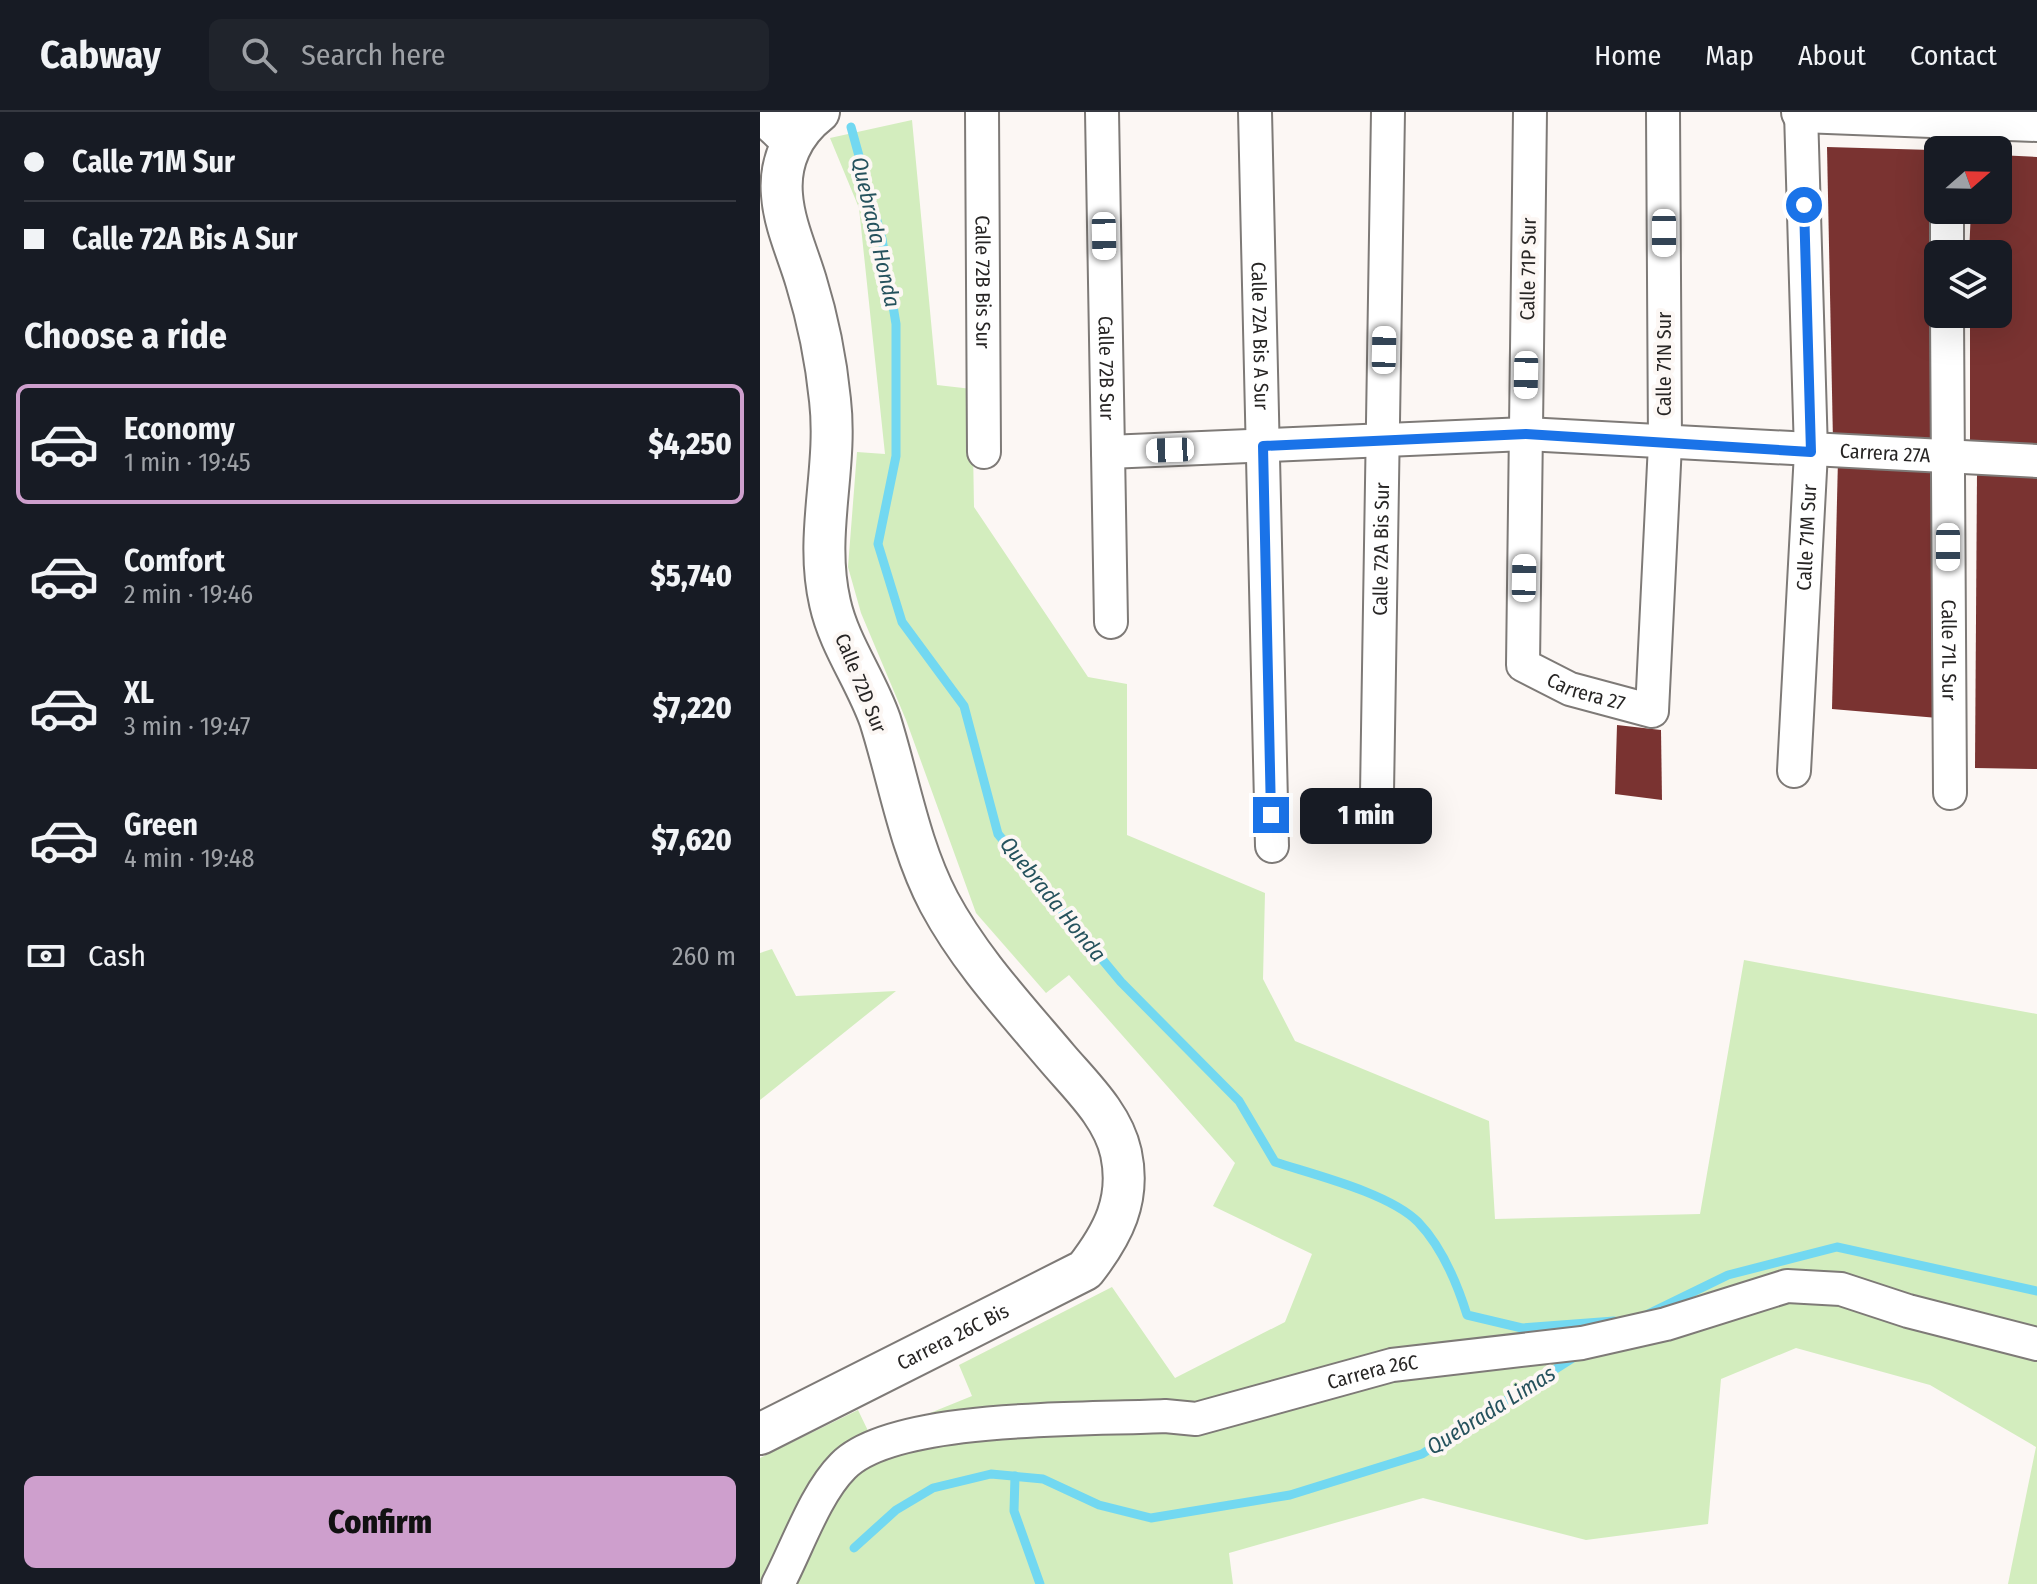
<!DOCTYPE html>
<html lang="en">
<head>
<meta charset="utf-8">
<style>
	:root { --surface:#171b24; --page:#20242c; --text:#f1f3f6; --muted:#9ea1a6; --line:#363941; --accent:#ce9fcd }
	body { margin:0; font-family:"Fira Sans Condensed",sans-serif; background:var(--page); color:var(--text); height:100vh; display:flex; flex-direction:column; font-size:30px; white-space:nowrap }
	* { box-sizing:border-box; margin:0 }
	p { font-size:26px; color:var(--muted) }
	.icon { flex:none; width:44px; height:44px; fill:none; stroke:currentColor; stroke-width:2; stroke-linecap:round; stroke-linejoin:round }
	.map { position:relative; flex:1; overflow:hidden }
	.details { display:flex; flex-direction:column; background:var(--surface); width:760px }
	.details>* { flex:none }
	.banner { display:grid; align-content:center; height:176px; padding:0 24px; background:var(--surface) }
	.needle { width:52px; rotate:70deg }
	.tools { position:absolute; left:1164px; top:24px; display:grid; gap:16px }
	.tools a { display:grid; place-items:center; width:88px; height:88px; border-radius:12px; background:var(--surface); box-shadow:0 8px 32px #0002; font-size:40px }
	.end { position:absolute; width:36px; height:36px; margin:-18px; border:10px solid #1a73e8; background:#fff; box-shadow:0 0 0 4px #fff }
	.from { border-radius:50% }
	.bubble { position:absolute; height:56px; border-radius:12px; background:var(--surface); box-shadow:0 8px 32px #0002; font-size:26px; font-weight:800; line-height:56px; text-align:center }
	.car { position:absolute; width:24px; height:48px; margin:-24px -12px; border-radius:10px; box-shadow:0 0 6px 2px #0007; background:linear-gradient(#fff 24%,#345 0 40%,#fff 0 76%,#345 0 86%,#fff 0) }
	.banner b { display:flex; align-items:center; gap:28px; height:76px; font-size:30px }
	.banner b+b { border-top:2px solid var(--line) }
	.banner i { width:20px; height:20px; background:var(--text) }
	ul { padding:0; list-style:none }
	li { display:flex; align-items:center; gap:24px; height:120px; margin:0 16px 12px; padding:0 8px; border:4px solid transparent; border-radius:12px }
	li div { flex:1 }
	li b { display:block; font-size:30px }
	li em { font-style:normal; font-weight:800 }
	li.selected { border-color:var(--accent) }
	li>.icon { width:72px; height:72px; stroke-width:1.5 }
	h2 { padding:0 24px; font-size:36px; line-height:96px }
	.pay { display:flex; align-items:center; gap:20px; height:88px; padding:0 24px; font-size:30px }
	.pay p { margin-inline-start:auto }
	.button { display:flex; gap:16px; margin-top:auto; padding:16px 24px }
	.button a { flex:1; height:92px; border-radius:12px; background:var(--accent); color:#111; font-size:32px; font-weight:800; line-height:92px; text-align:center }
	header { display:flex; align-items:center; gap:48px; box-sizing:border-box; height:112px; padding:0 40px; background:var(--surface); border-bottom:2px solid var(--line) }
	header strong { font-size:38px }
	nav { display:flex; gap:44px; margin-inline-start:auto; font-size:28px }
	.search { width:560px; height:72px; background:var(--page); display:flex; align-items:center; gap:20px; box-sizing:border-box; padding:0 28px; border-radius:12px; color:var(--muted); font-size:30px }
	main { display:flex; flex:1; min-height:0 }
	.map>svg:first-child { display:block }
	.green { fill:#d3edbe }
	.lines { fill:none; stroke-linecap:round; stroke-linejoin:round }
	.stream { stroke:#72d8f1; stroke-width:9 }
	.building { fill:#7a3331 }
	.minor-casing { stroke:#7e7a77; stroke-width:36 }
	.tertiary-casing { stroke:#7e7a77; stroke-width:44 }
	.minor { stroke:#fff; stroke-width:32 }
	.tertiary { stroke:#fff; stroke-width:40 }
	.route { stroke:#1a73e8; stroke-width:10 }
	.labels { text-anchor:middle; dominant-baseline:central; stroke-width:8; stroke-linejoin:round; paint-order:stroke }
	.street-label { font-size:20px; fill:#272524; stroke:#fcf7f4 }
	.water-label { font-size:22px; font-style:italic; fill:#25525d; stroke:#fcf7f4 }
</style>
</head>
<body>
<header>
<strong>Cabway</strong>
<div class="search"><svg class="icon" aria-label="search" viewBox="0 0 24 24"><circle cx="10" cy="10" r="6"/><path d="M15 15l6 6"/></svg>Search here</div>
<nav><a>Home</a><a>Map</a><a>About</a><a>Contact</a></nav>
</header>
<main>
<section class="details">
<div class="banner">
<b><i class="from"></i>Calle 71M Sur</b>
<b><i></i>Calle 72A Bis A Sur</b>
</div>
<h2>Choose a ride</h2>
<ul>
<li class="selected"><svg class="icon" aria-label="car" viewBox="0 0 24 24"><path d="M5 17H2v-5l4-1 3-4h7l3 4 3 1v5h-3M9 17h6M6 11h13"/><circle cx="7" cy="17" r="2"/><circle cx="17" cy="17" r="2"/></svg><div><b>Economy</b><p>1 min · 19:45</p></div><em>$4,250</em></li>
<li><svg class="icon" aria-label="car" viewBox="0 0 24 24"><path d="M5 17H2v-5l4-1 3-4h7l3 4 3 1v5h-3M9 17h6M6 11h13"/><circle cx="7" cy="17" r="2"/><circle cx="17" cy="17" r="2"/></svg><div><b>Comfort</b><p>2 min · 19:46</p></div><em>$5,740</em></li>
<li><svg class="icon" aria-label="car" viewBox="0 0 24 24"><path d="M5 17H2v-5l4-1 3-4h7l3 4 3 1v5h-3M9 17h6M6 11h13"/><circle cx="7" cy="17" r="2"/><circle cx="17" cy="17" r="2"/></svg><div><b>XL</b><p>3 min · 19:47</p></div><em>$7,220</em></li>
<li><svg class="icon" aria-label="car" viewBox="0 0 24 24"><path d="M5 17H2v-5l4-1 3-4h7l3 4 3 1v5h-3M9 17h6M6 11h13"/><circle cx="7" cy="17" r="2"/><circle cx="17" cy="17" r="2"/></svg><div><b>Green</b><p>4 min · 19:48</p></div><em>$7,620</em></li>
</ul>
<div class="pay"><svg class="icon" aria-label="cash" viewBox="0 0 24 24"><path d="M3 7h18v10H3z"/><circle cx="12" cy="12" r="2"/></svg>Cash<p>260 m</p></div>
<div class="button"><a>Confirm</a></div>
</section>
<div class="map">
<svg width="1277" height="1472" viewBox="0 0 1277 1472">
	<rect width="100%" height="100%" fill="#fcf7f4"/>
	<!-- green -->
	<g class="green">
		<polygon points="152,8 177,273 212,277 214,395 328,565 367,572 367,723 505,781 503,867 535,929 729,1009 735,1107 940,1102 984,848 1277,902 1277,1472 1248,1472 1276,1335 1170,1273 1036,1236 961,1267 948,1412 826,1428 663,1386 469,1441 473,1472 0,1472 0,1346 98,1298 111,1325 212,1284 199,1253 352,1175 415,1266 525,1210 552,1142 453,1094 475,1051 309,863 286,881 216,801 146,608 101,501 88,455 97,340 125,342 99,96 70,26"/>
		<polygon points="12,837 36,884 136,879 0,988 0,841"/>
	</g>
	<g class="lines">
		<!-- stream -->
		<g class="stream">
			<path d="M91,15L122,127L136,212V344L118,432L142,510L204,594L238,722L361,870L479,989L515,1050C555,1063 629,1081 658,1110C682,1135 697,1171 707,1203L762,1216L854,1209"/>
			<polyline points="888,1202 968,1163 1077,1135 1277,1179"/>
			<polyline points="255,1364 254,1399 280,1472"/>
			<polyline points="94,1436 136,1398 173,1376 231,1362 283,1367 339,1393 391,1406 530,1383 662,1342 816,1244"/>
		</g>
	</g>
	<!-- building -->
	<g class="building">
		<polygon points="1067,35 1172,38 1179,332 1073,329"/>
		<polygon points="1238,43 1277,45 1277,337 1210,334 1210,202 1238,202 1238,142 1209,142 1211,98 1238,98"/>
		<polygon points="1078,347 1183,353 1178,606 1072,597"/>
		<polygon points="1217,361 1277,363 1277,657 1215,656"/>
		<polygon points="857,613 901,618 902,688 855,682"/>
	</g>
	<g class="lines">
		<defs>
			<g id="minor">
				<path id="s1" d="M222,0L224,340"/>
				<path id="s2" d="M342,0L351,510"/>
				<path id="s3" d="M495,0L512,734"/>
				<path id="s4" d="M770,0L763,553L810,577L892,599L905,332L903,0"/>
				<polyline points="1186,0 1186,38"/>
				<polyline points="1187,98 1187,142"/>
				<path id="s5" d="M1187,202L1190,681"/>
				<path id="s6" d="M348,340L766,322L1277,349"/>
				<path id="s7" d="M1034,659L1051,340L1041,0"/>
				<path id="s8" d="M617,681L628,0"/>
				<path id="s9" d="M18,1472C37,1436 55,1382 83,1354C134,1302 329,1308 405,1304L436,1307L632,1253L822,1231L906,1212L1027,1174L1081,1177L1148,1199L1277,1232"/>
			</g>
			<g id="tertiary">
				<polyline points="2,0 32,29"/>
				<polyline points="1042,0 1277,9"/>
				<path id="s10" d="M0,1322L325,1158C353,1122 371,1088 361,1041C353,1004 322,975 298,947C255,896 210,848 179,790C149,733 139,668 120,608C106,568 79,532 70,491C54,422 78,357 70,288C66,248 58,208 46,169C38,142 24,112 22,83C19,50 33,20 59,0"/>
			</g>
		</defs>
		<!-- minor casing -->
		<use href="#minor" class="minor-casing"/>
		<!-- tertiary casing -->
		<use href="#tertiary" class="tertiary-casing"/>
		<!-- minor -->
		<use href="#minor" class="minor"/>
		<!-- tertiary -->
		<use href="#tertiary" class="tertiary"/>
	</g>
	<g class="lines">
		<!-- route -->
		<polyline class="route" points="511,703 503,334 766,322 1051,340 1044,93"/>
	</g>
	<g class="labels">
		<!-- street labels -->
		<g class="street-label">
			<text transform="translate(768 157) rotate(-89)">Calle 71P Sur</text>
			<text stroke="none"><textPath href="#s1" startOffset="170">Calle 72B Bis Sur</textPath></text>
			<text stroke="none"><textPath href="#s3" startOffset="224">Calle 72A Bis A Sur</textPath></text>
			<text transform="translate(904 252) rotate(-90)">Calle 71N Sur</text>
			<text stroke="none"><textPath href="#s2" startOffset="256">Calle 72B Sur</textPath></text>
			<text stroke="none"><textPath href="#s6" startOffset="778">Carrera 27A</textPath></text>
			<text stroke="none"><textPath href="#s7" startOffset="234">Calle 71M Sur</textPath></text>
			<text stroke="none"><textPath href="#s8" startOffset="244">Calle 72A Bis Sur</textPath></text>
			<text stroke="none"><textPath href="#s5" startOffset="336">Calle 71L Sur</textPath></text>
			<text transform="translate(101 571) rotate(68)">Calle 72D Sur</text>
			<text stroke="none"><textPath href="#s4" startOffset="622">Carrera 27</textPath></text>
			<text stroke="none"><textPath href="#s10" startOffset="216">Carrera 26C Bis</textPath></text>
			<text stroke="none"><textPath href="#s9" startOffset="680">Carrera 26C</textPath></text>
		</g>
		<!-- water labels -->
		<g class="water-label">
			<text transform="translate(116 120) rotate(77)">Quebrada Honda</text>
			<text transform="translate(293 787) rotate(51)">Quebrada Honda</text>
			<text transform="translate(731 1298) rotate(-32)">Quebrada Limas</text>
		</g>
	</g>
</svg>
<div class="tools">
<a><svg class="needle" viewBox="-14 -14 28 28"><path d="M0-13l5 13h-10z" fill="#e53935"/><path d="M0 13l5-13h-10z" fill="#9ea1a6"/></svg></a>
<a><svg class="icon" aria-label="layers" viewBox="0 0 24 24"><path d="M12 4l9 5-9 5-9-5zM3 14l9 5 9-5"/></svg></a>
</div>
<i class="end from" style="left:1044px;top:93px"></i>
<i class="end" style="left:511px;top:703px"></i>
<div class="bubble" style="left:540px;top:676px;width:132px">1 min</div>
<i class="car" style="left:904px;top:121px;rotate:180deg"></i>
<i class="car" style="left:344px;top:124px;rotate:179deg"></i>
<i class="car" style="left:624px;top:238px;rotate:1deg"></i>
<i class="car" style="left:766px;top:263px;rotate:181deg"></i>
<i class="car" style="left:410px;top:338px;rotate:268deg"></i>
<i class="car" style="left:1188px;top:435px;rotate:180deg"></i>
<i class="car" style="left:764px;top:466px;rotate:1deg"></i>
</div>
</main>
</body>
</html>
